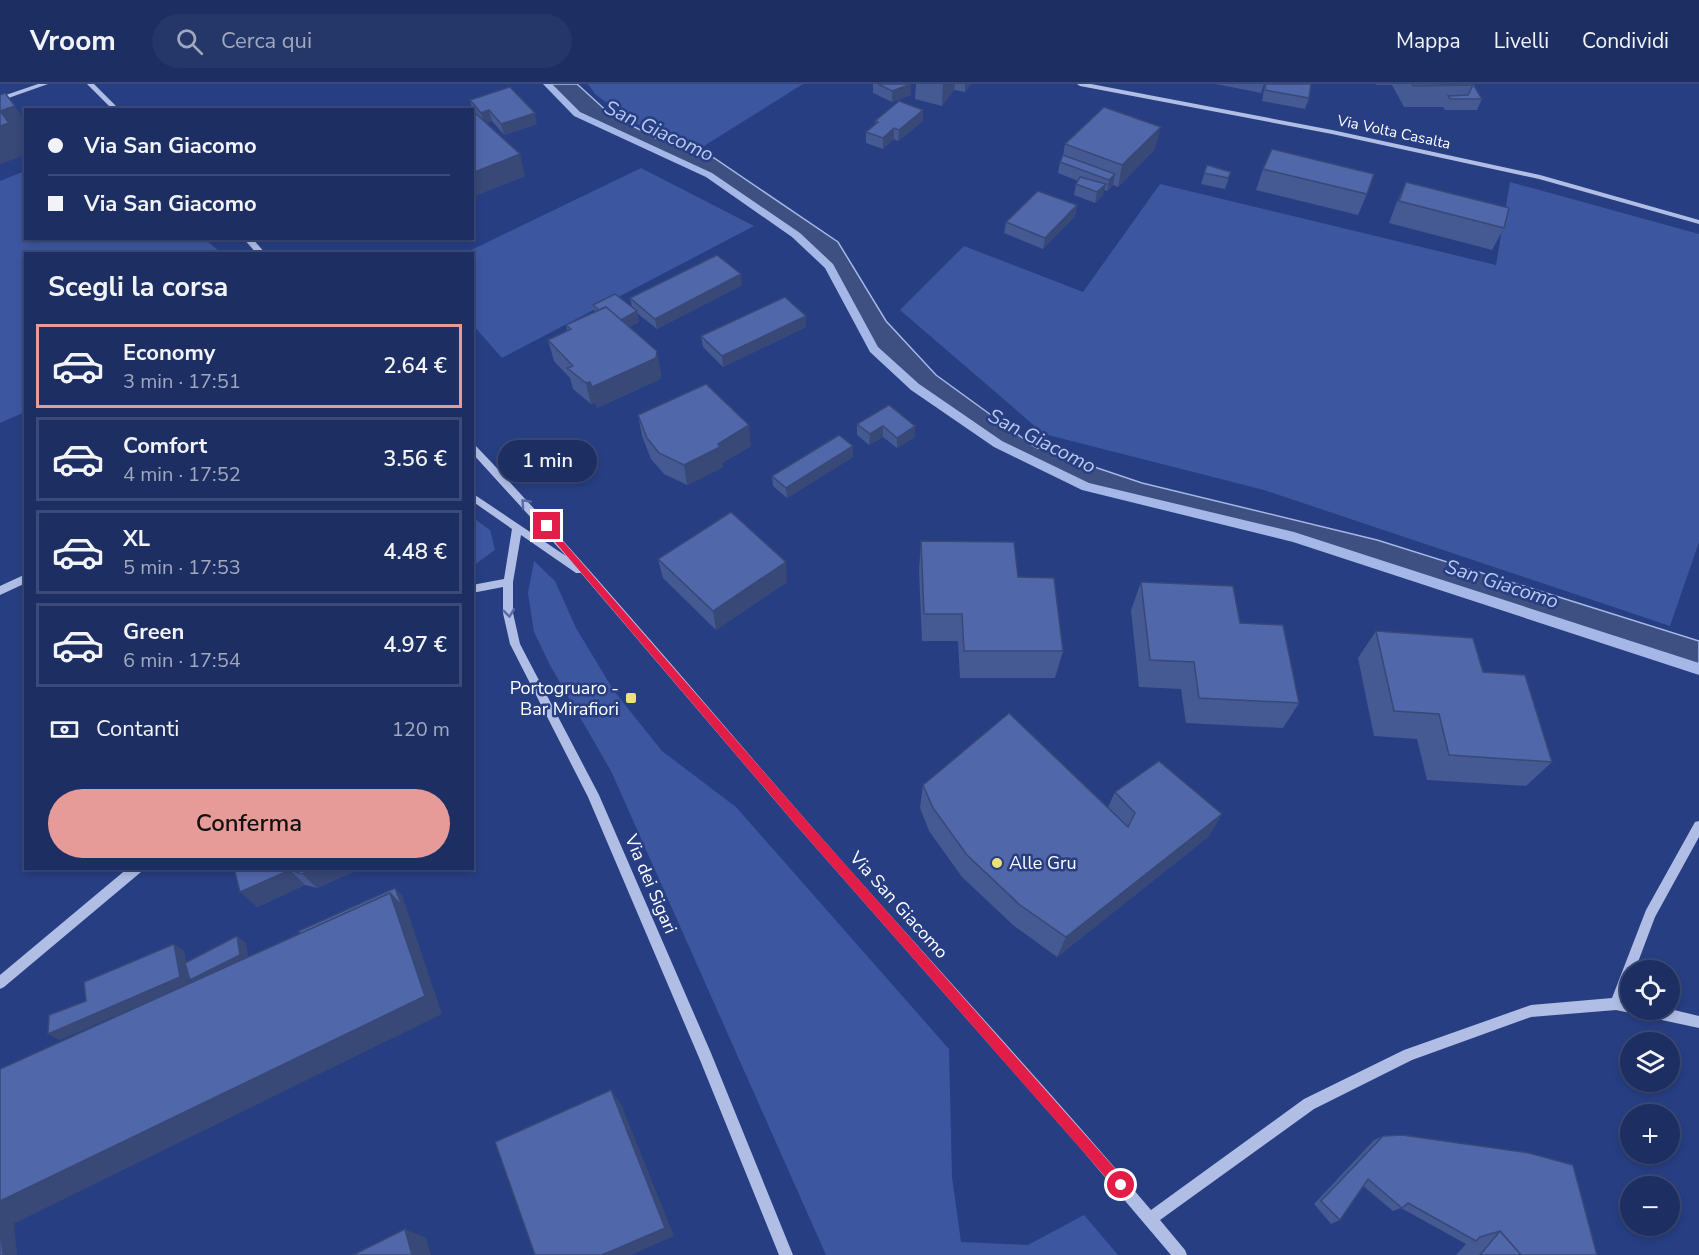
<!DOCTYPE html>
<html lang="it">
<head>
<meta charset="utf-8">
<style>
	:root { --surface:#1d2e62; --page:#253668; --text:#f1f3f6; --muted:#a0a8be; --line:#3b4a77; --accent:#e69b98 }
	body { margin:0; font-family:"Nunito Sans",sans-serif; background:var(--page); color:var(--text); height:100vh; display:flex; flex-direction:column; font-size:22px; white-space:nowrap }
	* { box-sizing:border-box; margin:0 }
	p { font-size:20px; color:var(--muted) }
	.icon { flex:none; width:33px; height:33px; fill:none; stroke:currentColor; stroke-width:2; stroke-linecap:round; stroke-linejoin:round }
	.map { position:relative; flex:1; overflow:hidden }
	.panel { position:absolute; left:24px; top:168px; width:450px; height:618px; display:flex; flex-direction:column; background:var(--surface); border-radius:0px; box-shadow:0 3px 9px #0003,0 0 0 2px var(--line) }
	.panel>* { flex:none }
	.guide { position:absolute; left:24px; top:24px; width:450px; height:132px; border-radius:0px; box-shadow:0 3px 9px #0003,0 0 0 2px var(--line); display:grid; align-content:center; height:132px; padding:0 24px; background:var(--surface) }
	.controls { position:absolute; left:1620px; top:876px; display:grid; gap:12px }
	.controls a { display:grid; place-items:center; width:60px; height:60px; border-radius:50%; background:var(--surface); box-shadow:0 3px 9px #0003,0 0 0 2px var(--line); font-size:30px }
	.end { position:absolute; width:27px; height:27px; margin:-14px; border:8px solid #e11d48; background:#fff; box-shadow:0 0 0 3px #fff }
	.from { border-radius:50% }
	.bubble { position:absolute; height:42px; border-radius:21px; background:var(--surface); box-shadow:0 3px 9px #0003,0 0 0 2px var(--line); font-size:20px; font-weight:600; line-height:42px; text-align:center }
	.guide b { display:flex; align-items:center; gap:21px; height:57px; font-size:22px }
	.guide b+b { border-top:2px solid var(--line) }
	.guide i { width:15px; height:15px; background:var(--text) }
	ul { padding:0; list-style:none }
	li { display:flex; align-items:center; gap:18px; height:84px; margin:0 12px 9px; padding:0 12px; border:3px solid var(--line); border-radius:0px }
	li div { flex:1 }
	li b { display:block; font-size:22px }
	li em { font-style:normal; font-weight:600 }
	li.current { border-color:var(--accent) }
	li>.icon { width:54px; height:54px; stroke-width:1.5 }
	h2 { padding:0 24px; font-size:27px; line-height:72px }
	.pay { display:flex; align-items:center; gap:15px; height:66px; padding:0 24px; font-size:22px }
	.pay p { margin-inline-start:auto }
	.action { display:flex; gap:12px; margin-top:auto; padding:12px 24px }
	.action a { flex:1; height:69px; border-radius:36px; background:var(--accent); color:#111; font-size:24px; font-weight:600; line-height:69px; text-align:center }
	header { display:flex; align-items:center; gap:36px; box-sizing:border-box; height:84px; padding:0 30px; background:var(--surface); border-bottom:2px solid var(--line) }
	header strong { font-size:28px }
	nav { display:flex; gap:33px; margin-inline-start:auto; font-size:21px }
	.search { width:420px; height:54px; background:var(--page); display:flex; align-items:center; gap:15px; box-sizing:border-box; padding:0 21px; border-radius:33px; color:var(--muted); font-size:22px }
	.map>svg:first-child { display:block }
	.green { fill:#3c569f }
	.water { fill:#3e4f81; stroke:#a4b7e7; stroke-width:1.5 }
	.lines { fill:none; stroke-linecap:round; stroke-linejoin:round }
	.stream { fill:#a4b7e7; fill-rule:evenodd }
	.minor { fill:#b0bee6; fill-rule:evenodd }
	.wall { fill:#455992 }
	.shaded-wall { fill:#384877 }
	.building { fill:#5067aa; stroke:#384877; stroke-width:1.5 }
	.oneway { stroke:#576ba5 }
	.route { fill:#e11d48 }
	.poi-dot { fill:#efe275; stroke:#273e82; stroke-width:2 }
	.labels { text-anchor:middle; dominant-baseline:central; stroke-width:5; stroke-linejoin:round; paint-order:stroke }
	.far-street-label { font-size:15px; fill:#fff; stroke:#273e82 }
	.poi-label { font-size:18px; fill:#fff; stroke:#273e82; text-anchor:end }
	.street-label { font-size:18px; fill:#fff; stroke:#273e82 }
	.water-label { font-size:20px; font-style:italic; fill:#bbc9ee; stroke:#273e82 }
</style>
</head>
<body>
<header>
<strong>Vroom</strong>
<div class="search"><svg class="icon" aria-label="search" viewBox="0 0 24 24"><circle cx="10" cy="10" r="6"/><path d="M15 15l6 6"/></svg>Cerca qui</div>
<nav><a>Mappa</a><a>Livelli</a><a>Condividi</a></nav>
</header>
<div class="map">
<svg width="1699" height="1171" viewBox="0 0 1699 1171">
	<rect width="100%" height="100%" fill="#273e82"/>
	<!-- green -->
	<g class="green">
		<polygon points="588,0 803,0 704,62 667,58 626,33 595,10"/>
		<polygon points="641,84 754,142 502,274 473,241 472,170 463,170"/>
		<polygon points="25,87 26,154 205,155 221,169 26,170 25,328 0,339 0,97"/>
		<polygon points="1510,98 1699,150 1699,458 1670,542 1264,406 1044,350 900,226 964,162 1083,208 1160,100 1496,181"/>
		<polygon points="472,433 490,446 495,466 473,482"/>
		<polygon points="534,477 555,497 576,544 614,607 662,667 736,723 949,965 952,1093 961,1158 1028,1161 1084,1131 1118,1171 826,1171 611,687 551,583 534,548 528,509"/>
	</g>
	<!-- water -->
	<polygon class="water" points="547,0 577,0 611,31 656,54 714,74 838,158 886,237 936,291 1035,363 1142,399 1377,456 1699,557 1699,585 1294,453 1086,403 998,360 915,303 874,265 829,182 796,151 709,91 577,30"/>
	<g class="lines">
		<!-- stream -->
		<polygon class="stream" points="543,0 552,0 580,28 712,89 800,149 833,180 878,263 919,300 1002,357 1089,399 1294,448 1699,579 1699,591 1293,458 1082,406 994,363 911,306 870,268 825,184 792,153 706,93 574,32"/>
		<!-- minor -->
		<g class="minor">
			<polygon points="38,0 48,0 0,17 0,13"/>
			<polygon points="87,0 94,0 120,26 113,26"/>
			<polygon points="1077,0 1091,0 1332,46 1540,91 1699,136 1699,140 1539,95 1332,50 1080,2"/>
			<polygon points="243,154 252,154 266,170 257,170"/>
			<path d="M472,360L475,361C589,481 695,609 804,734C919,865 1038,993 1151,1126L1304,1015L1404,966L1531,921L1612,914L1646,826L1695,738L1699,737V753L1655,833L1635,886H1630V898L1624,915L1630,917V926H1635L1634,927L1630,929L1616,926L1531,933L1412,976L1314,1025L1160,1136L1185,1166L1187,1171H1171L1082,1066L796,741L581,489H576L521,451L513,498V529L520,560L599,711L711,969L793,1171H779L700,976L588,713L510,560L503,529V503L472,509V501L504,495L512,445L472,417V409L566,472L472,369Z"/>
			<polygon points="26,490 26,499 0,511 0,502"/>
			<polygon points="128,784 143,784 141,788 4,903 0,905 0,891"/>
			<polygon points="1670,925 1699,932 1699,944 1643,932 1639,930 1637,926"/>
		</g>
	</g>
	<!-- wall -->
	<g class="wall">
		<polygon points="873,0 911,0 911,11 892,18 873,9"/>
		<polygon points="916,0 971,0 965,8 954,6 942,22 915,15"/>
		<polygon points="1216,0 1264,0 1261,9"/>
		<polygon points="1265,0 1311,0 1309,14 1305,25 1262,17"/>
		<polygon points="1376,0 1473,0 1482,15 1477,26 1445,26 1443,23 1404,23 1392,1 1376,1"/>
		<polygon points="470,16 537,40 504,51 492,37 486,39 525,92 472,113 472,28 473,28"/>
		<polygon points="875,37 923,37 898,57 894,55 883,65 866,59 866,48 875,41"/>
		<polygon points="1065,60 1155,65 1118,103 1113,101 1107,107 1104,106 1103,111 1095,119 1074,111 1076,100 1078,97 1058,89 1060,78 1063,71"/>
		<polygon points="1207,81 1231,88 1225,105 1201,100"/>
		<polygon points="1263,85 1367,110 1358,131 1256,106"/>
		<polygon points="1406,98 1504,144 1492,166 1389,139 1396,120"/>
		<polygon points="1077,121 1075,132 1043,165 1004,149 1006,138"/>
		<polygon points="742,201 657,245 637,229 639,238 629,243 661,289 660,295 597,324 596,319 591,320 573,305 570,294 554,277 548,256 567,246 566,241 595,228 593,221 632,223 630,214"/>
		<polygon points="806,243 723,283 703,263 701,252"/>
		<polygon points="889,321 915,353 897,364 883,353 869,361 857,351 857,340"/>
		<polygon points="638,331 751,362 722,379 723,383 687,401 664,390 651,375 642,352"/>
		<polygon points="853,373 787,414 773,402 772,392"/>
		<polygon points="921,457 1018,493 1063,567 1055,594 960,594 958,557 922,557 919,486"/>
		<polygon points="658,475 787,498 716,546 663,494"/>
		<polygon points="1141,498 1240,539 1299,619 1283,644 1186,639 1181,605 1139,603 1131,526"/>
		<polygon points="1376,547 1483,588 1552,678 1526,702 1427,696 1417,655 1374,652 1358,574"/>
		<polygon points="923,701 1108,723 1115,708 1222,730 1208,753 1057,873 1013,841 962,793 929,747 920,724"/>
		<polygon points="234,784 353,788 317,804 305,801 257,823"/>
		<polygon points="1383,1052 1597,1171 1456,1171 1466,1160 1401,1124 1393,1127 1363,1102 1340,1136 1331,1140 1314,1120 1374,1056"/>
	</g>
	<!-- shaded-wall -->
	<g class="shaded-wall">
		<polygon points="911,0 911,11 892,18 892,7"/>
		<polygon points="943,0 955,0 954,6 942,22"/>
		<polygon points="965,0 971,0 965,8"/>
		<polygon points="15,22 26,39 26,56 21,57 26,64 26,71 0,80 0,27"/>
		<polygon points="489,26 492,37 484,40 481,29"/>
		<polygon points="923,26 923,37 898,57 899,46"/>
		<polygon points="535,29 537,40 504,51 501,40"/>
		<polygon points="1161,43 1155,65 1118,103 1122,81"/>
		<polygon points="894,44 894,55 883,65 883,54"/>
		<polygon points="520,70 525,92 472,113 472,89"/>
		<polygon points="1115,90 1113,101 1107,107 1109,96"/>
		<polygon points="1106,100 1103,111 1095,119 1097,108"/>
		<polygon points="1077,121 1075,132 1043,165 1045,154"/>
		<polygon points="741,190 742,201 657,245 655,235"/>
		<polygon points="637,227 639,238 617,250 614,239"/>
		<polygon points="806,232 806,243 723,283 722,272"/>
		<polygon points="657,267 661,289 660,295 597,324 592,303"/>
		<polygon points="590,298 596,319 591,320 586,299"/>
		<polygon points="749,341 751,362 722,379 723,383 687,401 684,381"/>
		<polygon points="883,342 883,353 869,361 870,350"/>
		<polygon points="915,342 915,353 897,364 897,354"/>
		<polygon points="853,362 853,373 787,414 786,404"/>
		<polygon points="786,478 787,498 716,546 713,527"/>
		<polygon points="1222,730 1208,753 1057,873 1066,853"/>
		<polygon points="314,784 354,784 353,788 317,804 302,790"/>
		<polygon points="290,786 305,801 257,823 240,808"/>
		<polygon points="395,804 402,811 442,930 13,1140 14,1140 17,1171 3,1171 0,1146 0,1117 390,809"/>
		<polygon points="237,852 246,859 249,878 200,902 190,896"/>
		<polygon points="174,860 184,867 191,899 60,956 48,950"/>
		<polygon points="611,1006 621,1020 674,1152 631,1171 602,1171"/>
		<polygon points="405,1145 426,1154 431,1171 412,1171"/>
	</g>
	<!-- building -->
	<g class="building">
		<polygon points="878,0 911,0 892,7"/>
		<polygon points="1266,0 1311,0 1309,14 1265,6"/>
		<polygon points="1412,0 1472,0 1473,1 1413,2"/>
		<polygon points="1472,0 1473,0 1482,15 1450,15 1448,12 1468,11 1473,1"/>
		<polygon points="510,3 535,29 501,40 489,26 481,29 470,16"/>
		<polygon points="5,9 15,22 0,27 9,39 0,42 0,11"/>
		<polygon points="899,17 923,26 899,46 894,44 883,54 866,48 878,38 875,37"/>
		<polygon points="1104,23 1161,43 1122,81 1065,60"/>
		<polygon points="472,28 474,28 520,70 472,89"/>
		<polygon points="1272,65 1374,90 1367,110 1263,85"/>
		<polygon points="1063,71 1115,90 1109,96 1060,78"/>
		<polygon points="1207,81 1231,88 1228,94 1204,89"/>
		<polygon points="1080,93 1106,100 1097,108 1076,100"/>
		<polygon points="1406,98 1509,124 1504,144 1399,117"/>
		<polygon points="1038,107 1077,121 1045,154 1006,138"/>
		<polygon points="717,171 741,190 655,235 630,214"/>
		<polygon points="615,210 637,227 621,236 606,223 599,226 593,221"/>
		<polygon points="785,213 806,232 722,272 701,252"/>
		<polygon points="606,223 657,267 656,274 592,303 590,298 586,299 567,284 573,282 548,256 571,245 566,241"/>
		<polygon points="706,300 749,341 718,360 720,363 684,381 659,369 647,354 638,331"/>
		<polygon points="889,321 915,342 897,354 883,342 870,350 857,340"/>
		<polygon points="839,351 853,362 786,404 772,392"/>
		<polygon points="731,428 786,478 713,527 658,475"/>
		<polygon points="921,457 1014,458 1018,493 1054,494 1063,567 964,567 962,530 924,530"/>
		<polygon points="1141,498 1233,502 1240,539 1283,541 1299,619 1199,614 1194,578 1150,576"/>
		<polygon points="1376,547 1473,554 1483,588 1525,591 1552,678 1449,671 1439,630 1394,627"/>
		<polygon points="1009,629 1128,743 1135,729 1115,708 1159,677 1222,730 1066,853 1020,821 967,771 933,724 923,701"/>
		<polygon points="234,784 314,784 302,790 290,786 240,808"/>
		<polygon points="395,804 402,822 390,809 300,850 299,847"/>
		<polygon points="390,809 425,912 0,1117 0,985"/>
		<polygon points="237,852 240,871 190,896 185,879"/>
		<polygon points="174,860 180,893 48,950 49,931 86,917 84,898"/>
		<polygon points="611,1006 665,1144 602,1171 535,1171 495,1058"/>
		<polygon points="1402,1051 1529,1069 1573,1081 1597,1171 1521,1171 1500,1147 1480,1153 1476,1157 1408,1119 1402,1124 1368,1095 1340,1136 1321,1117 1383,1052"/>
		<polygon points="0,1139 3,1171 0,1171"/>
		<polygon points="405,1145 412,1171 353,1171"/>
		<polygon points="1500,1147 1521,1171 1480,1171"/>
	</g>
	<!-- one-way arrows -->
	<defs><path id="oneway-chevron" d="M-2-3.5L2.5 0L-2 3.5" fill="none" stroke-width="1.6" stroke-linecap="round" stroke-linejoin="round" transform="scale(1.5)"/></defs>
	<g class="oneway">
		<use href="#oneway-chevron" transform="translate(525 419) rotate(-133)"/>
		<use href="#oneway-chevron" transform="translate(509 529) rotate(83)"/>
	</g>
	<!-- route -->
	<polygon class="route" points="547,439 804,734 1126,1097 1128,1101 1126,1106 1121,1108 1117,1106 796,741 544,445 543,442"/>
	<!-- markers -->
	<g class="poi-dot">
		<rect x="625" y="608" width="12" height="12" rx="3"/>
		<circle cx="997" cy="779" r="6"/>
	</g>
	<g class="labels">
		<!-- far-street labels -->
		<g class="far-street-label">
			<text transform="translate(1394 48) rotate(12)">Via Volta Casalta</text>
		</g>
		<!-- poi labels -->
		<g class="poi-label">
			<text x="619" y="604">Portogruaro -<tspan x="619" dy="21">Bar Mirafiori</tspan></text>
			<text x="1009" y="779" text-anchor="start">Alle Gru</text>
		</g>
		<!-- street labels -->
		<g class="street-label">
			<text transform="translate(651 800) rotate(67)">Via dei Sigari</text>
			<text transform="translate(899 821) rotate(48)">Via San Giacomo</text>
		</g>
		<!-- water labels -->
		<g class="water-label">
			<text transform="translate(659 47) rotate(25)">San Giacomo</text>
			<text transform="translate(1042 357) rotate(27)">San Giacomo</text>
			<text transform="translate(1502 500) rotate(18)">San Giacomo</text>
		</g>
	</g>
</svg>
<div class="controls">
<a><svg class="icon" aria-label="locate" viewBox="0 0 24 24"><circle cx="12" cy="12" r="6"/><path d="M12 2v4M12 18v4M2 12h4M18 12h4"/></svg></a>
<a><svg class="icon" aria-label="layers" viewBox="0 0 24 24"><path d="M12 4l9 5-9 5-9-5zM3 14l9 5 9-5"/></svg></a>
<a>+</a>
<a>−</a>
</div>
<i class="end from" style="left:1121px;top:1101px"></i>
<i class="end" style="left:547px;top:442px"></i>
<div class="bubble" style="left:498px;top:356px;width:99px">1 min</div>
<div class="guide">
<b><i class="from"></i>Via San Giacomo</b>
<b><i></i>Via San Giacomo</b>
</div>
<section class="panel">
<h2>Scegli la corsa</h2>
<ul>
<li class="current"><svg class="icon" aria-label="car" viewBox="0 0 24 24"><path d="M5 17H2v-5l4-1 3-4h7l3 4 3 1v5h-3M9 17h6M6 11h13"/><circle cx="7" cy="17" r="2"/><circle cx="17" cy="17" r="2"/></svg><div><b>Economy</b><p>3 min · 17:51</p></div><em>2.64 €</em></li>
<li><svg class="icon" aria-label="car" viewBox="0 0 24 24"><path d="M5 17H2v-5l4-1 3-4h7l3 4 3 1v5h-3M9 17h6M6 11h13"/><circle cx="7" cy="17" r="2"/><circle cx="17" cy="17" r="2"/></svg><div><b>Comfort</b><p>4 min · 17:52</p></div><em>3.56 €</em></li>
<li><svg class="icon" aria-label="car" viewBox="0 0 24 24"><path d="M5 17H2v-5l4-1 3-4h7l3 4 3 1v5h-3M9 17h6M6 11h13"/><circle cx="7" cy="17" r="2"/><circle cx="17" cy="17" r="2"/></svg><div><b>XL</b><p>5 min · 17:53</p></div><em>4.48 €</em></li>
<li><svg class="icon" aria-label="car" viewBox="0 0 24 24"><path d="M5 17H2v-5l4-1 3-4h7l3 4 3 1v5h-3M9 17h6M6 11h13"/><circle cx="7" cy="17" r="2"/><circle cx="17" cy="17" r="2"/></svg><div><b>Green</b><p>6 min · 17:54</p></div><em>4.97 €</em></li>
</ul>
<div class="pay"><svg class="icon" aria-label="cash" viewBox="0 0 24 24"><path d="M3 7h18v10H3z"/><circle cx="12" cy="12" r="2"/></svg>Contanti<p>120 m</p></div>
<div class="action"><a>Conferma</a></div>
</section>
</div>
</body>
</html>
